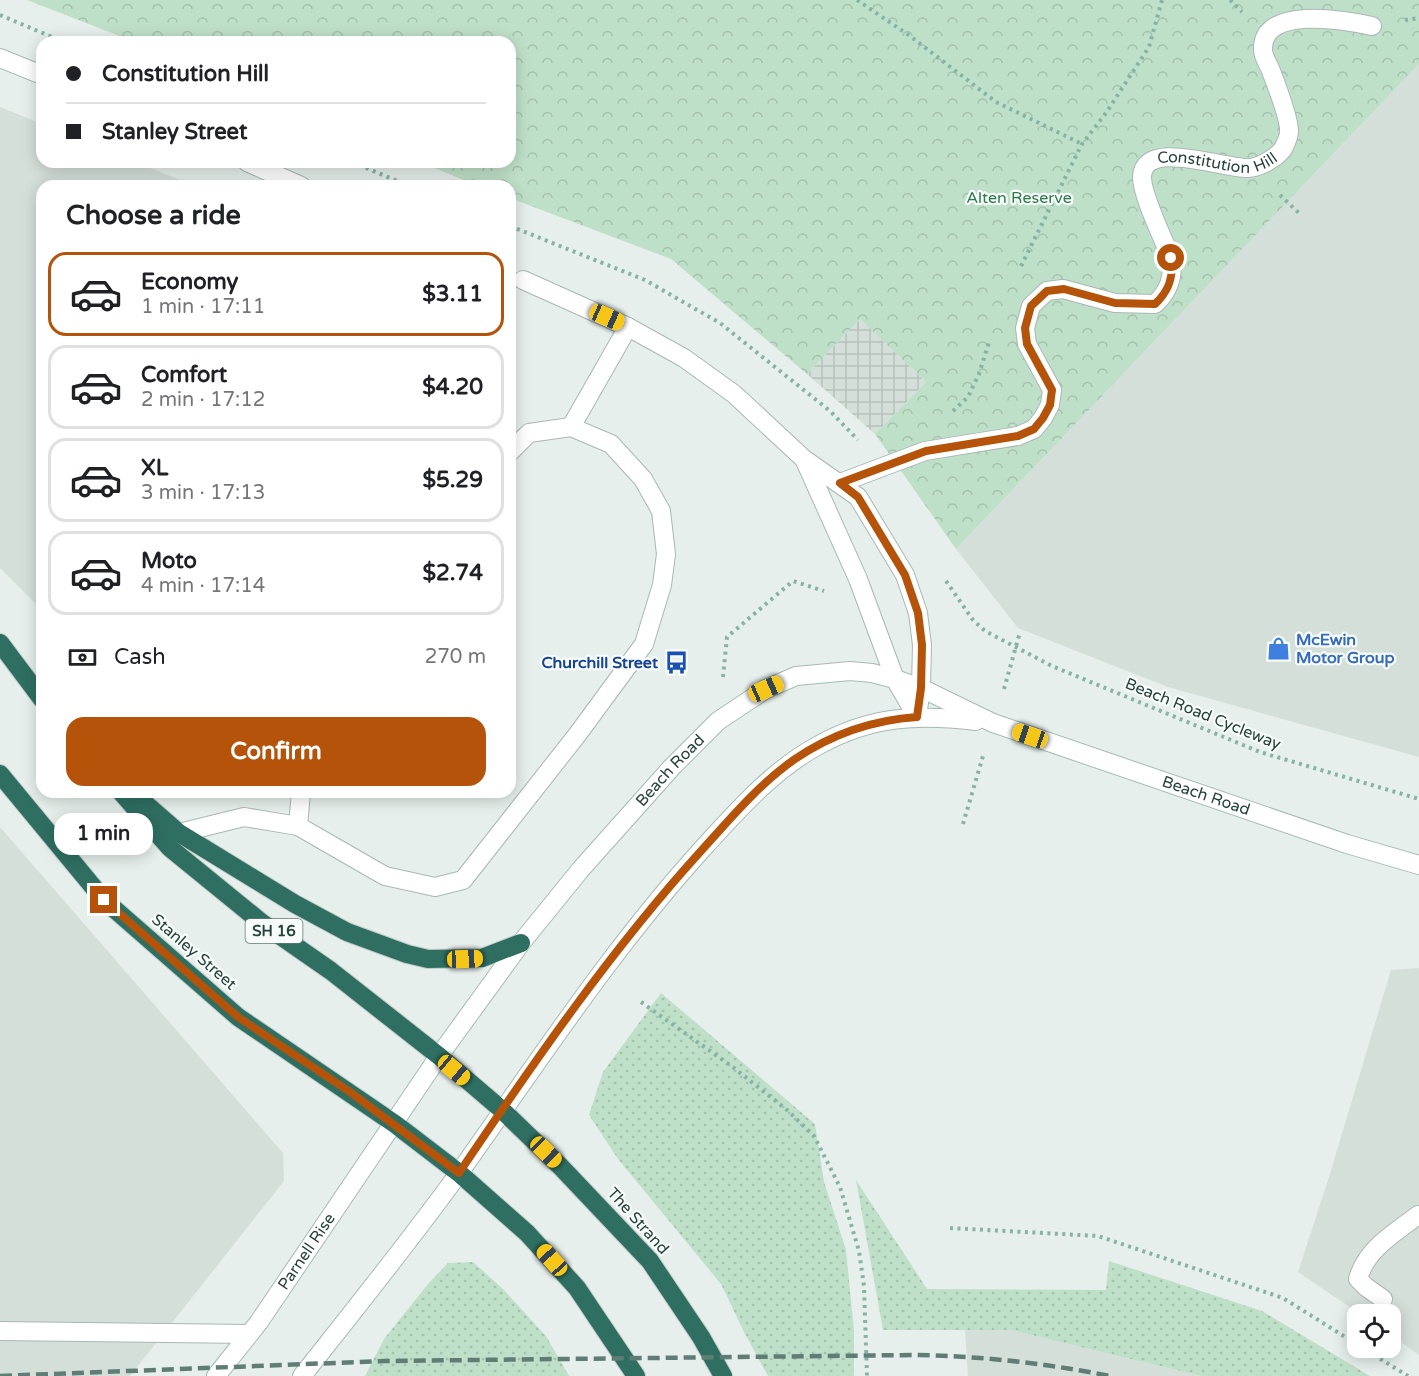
<!DOCTYPE html>
<html lang="en">
<head>
<meta charset="utf-8">
<style>
	:root { --surface:#fff; --page:#f6f6f6; --text:#202124; --muted:#757577; --line:#e0e0e0; --accent:#b45309 }
	body { margin:0; font-family:"Varela Round",sans-serif; background:var(--page); color:var(--text); height:100vh; display:flex; flex-direction:column; font-size:22px; white-space:nowrap }
	* { box-sizing:border-box; margin:0 }
	p { font-size:20px; color:var(--muted) }
	.icon { flex:none; width:33px; height:33px; fill:none; stroke:currentColor; stroke-width:2; stroke-linecap:round; stroke-linejoin:round }
	.map { position:relative; flex:1; overflow:hidden }
	.details { position:absolute; left:36px; top:180px; width:480px; height:618px; display:flex; flex-direction:column; background:var(--surface); border-radius:18px; box-shadow:0 3px 15px #0003 }
	.details>* { flex:none }
	.top-card { position:absolute; left:36px; top:36px; width:480px; height:132px; border-radius:18px; box-shadow:0 3px 15px #0003; display:grid; align-content:center; height:132px; padding:0 30px; background:var(--surface) }
	.buttons { position:absolute; left:1347px; top:1304px; display:grid; gap:12px }
	.buttons a { display:grid; place-items:center; width:54px; height:54px; border-radius:12px; background:var(--surface); box-shadow:0 3px 15px #0003; font-size:30px }
	.end { position:absolute; width:27px; height:27px; margin:-14px; border:8px solid #b45309; background:#fff; box-shadow:0 0 0 3px #fff }
	.from { border-radius:50% }
	.bubble { position:absolute; height:42px; border-radius:18px; background:var(--surface); box-shadow:0 3px 15px #0003; font-size:20px; font-weight:800; line-height:42px; text-align:center }
	.car { position:absolute; width:18px; height:36px; margin:-18px -9px; border-radius:8px; box-shadow:0 0 4px 2px #0007; background:linear-gradient(#f5c518 24%,#345 0 40%,#f5c518 0 76%,#345 0 86%,#f5c518 0) }
	.top-card b { display:flex; align-items:center; gap:21px; height:57px; font-size:22px }
	.top-card b+b { border-top:2px solid var(--line) }
	.top-card i { width:15px; height:15px; background:var(--text) }
	ul { padding:0; list-style:none }
	li { display:flex; align-items:center; gap:18px; height:84px; margin:0 12px 9px; padding:0 18px; border:3px solid var(--line); border-radius:18px }
	li div { flex:1 }
	li b { display:block; font-size:22px }
	li em { font-style:normal; font-weight:800 }
	li.on { border-color:var(--accent) }
	li>.icon { width:54px; height:54px; stroke-width:1.5 }
	h2 { padding:0 30px; font-size:27px; line-height:72px }
	.pay { display:flex; align-items:center; gap:15px; height:66px; padding:0 30px; font-size:22px }
	.pay p { margin-inline-start:auto }
	.primary-button { display:flex; gap:12px; margin-top:auto; padding:12px 30px }
	.primary-button a { flex:1; height:69px; border-radius:18px; background:var(--accent); color:#fff; font-size:24px; font-weight:800; line-height:69px; text-align:center }
	.map>svg:first-child { display:block }
	.built { fill:#d4dfda }
	.industrial { fill:url(#industrial-grid) }
	.grass { fill:url(#grass-dots) }
	.park { fill:url(#park-crowns) }
	.lines { fill:none; stroke-linecap:round; stroke-linejoin:round }
	.lane-casing { stroke:#a8b8b2; stroke-width:20 }
	.street-casing { stroke:#a8b8b2; stroke-width:20 }
	.secondary-casing { stroke:#a4bbb3; stroke-width:20 }
	.highway-casing { stroke:#c2cac8; stroke-width:20 }
	.path { stroke:#86b3a5; stroke-width:4; stroke-dasharray:3 4.5; stroke-linecap:butt }
	.lane { stroke:#fff; stroke-width:18 }
	.street { stroke:#fff; stroke-width:18 }
	.secondary { stroke:#fff; stroke-width:18 }
	.highway { stroke:#2f6f62; stroke-width:18 }
	.rail { stroke:#5f7d75; stroke-width:4.5; stroke-dasharray:12 6; stroke-linecap:butt }
	.route { stroke:#b45309; stroke-width:8 }
	.labels { text-anchor:middle; dominant-baseline:central; stroke-width:4.5; stroke-linejoin:round; paint-order:stroke }
	.shield { fill:#f7fbf9; stroke:#637a73; stroke-width:1.5 }
	.shield-label { font-size:15px; font-weight:bold; fill:#24423a }
	.street-label { font-size:16px; fill:#24423a; stroke:#f7fbf9 }
	.park-label { font-size:16px; fill:#2d7a4b; stroke:#f7fbf9 }
	.shop-label { font-size:16px; font-weight:bold; fill:#366cbe; stroke:#f7fbf9; text-anchor:start }
	.transit-label { font-size:16px; font-weight:bold; fill:#164399; stroke:#f7fbf9; text-anchor:end }
</style>
</head>
<body>
<div class="map">
<svg width="1419" height="1376" viewBox="0 0 1419 1376">
	<defs>
		<pattern id="industrial-grid" width="8" height="8" patternUnits="userSpaceOnUse" patternTransform="scale(1.5)"><rect width="8" height="8" fill="#d4dfda"/><path d="M0 4h8M4 0v8" fill="none" stroke="#b6c1bc"/></pattern>
		<pattern id="grass-dots" width="8" height="8" patternUnits="userSpaceOnUse" patternTransform="scale(1.5)"><rect width="8" height="8" fill="#bfe0c8"/><path d="M2 2h.1M6 6h.1" fill="none" stroke="#a4c1ad" stroke-width="1.8" stroke-linecap="round"/></pattern>
		<pattern id="park-crowns" width="20" height="18" patternUnits="userSpaceOnUse" patternTransform="scale(1.5)"><rect width="20" height="18" fill="#bfe0c8"/><path d="M2 6a3 3 0 1 1 6 0M12 15a3 3 0 1 1 6 0" fill="none" stroke="#a4c1ad"/></pattern>
	</defs>
	<rect width="100%" height="100%" fill="#e6efeb"/>
	<!-- built -->
	<g class="built">
		<polygon points="1419,64 1419,757 1168,687 1018,628 956,549"/>
		<polygon points="0,107 42,124 42,162 135,162 195,186 42,186 42,610 0,568"/>
		<polygon points="0,827 283,1153 284,1181 130,1376 0,1376"/>
		<polygon points="1419,968 1419,1355 1391,1335 1390,1314 1360,1314 1298,1272 1329,1177 1391,970"/>
		<polygon points="965,1329 1011,1330 1201,1376 968,1376"/>
	</g>
	<!-- industrial -->
	<polygon class="industrial" points="860,319 926,382 875,434 807,374"/>
	<!-- grass -->
	<g class="grass">
		<polygon points="661,993 815,1124 824,1182 846,1250 854,1331 854,1376 768,1376 744,1332 721,1284 618,1159 589,1115 603,1072"/>
		<polygon points="856,1180 927,1289 1106,1290 1109,1261 1262,1311 1370,1376 1201,1376 1011,1330 883,1330"/>
		<polygon points="473,1262 503,1289 546,1336 569,1376 365,1376 384,1339 428,1284 448,1263"/>
	</g>
	<!-- park -->
	<polygon class="park" points="27,0 1419,0 1419,64 956,549 875,434 926,382 860,319 807,374 671,259 510,198 510,186 478,186 420,162 510,162 510,42 135,42"/>
	<g class="lines">
		<defs>
			<g id="lane">
				<polyline points="571,427 628,327"/>
				<path id="s1" d="M840,483L925,451L1018,436L1034,429L1043,418L1050,405L1052,390L1027,344L1025,328L1031,306L1047,291L1063,289L1115,303L1155,304C1169,291 1174,277 1171,258C1163,238 1142,196 1142,177C1143,138 1224,169 1248,168C1259,168 1276,158 1283,149C1285,145 1289,137 1289,132C1290,120 1276,84 1271,71C1269,65 1263,57 1263,50C1261,5 1345,20 1372,26"/>
				<polyline points="298,826 301,792"/>
				<polyline points="179,833 244,817 298,826 385,876 435,887 463,880 577,735 644,644 662,585 666,554 661,511 643,479 611,444 571,427 529,433 510,452"/>
				<path d="M1383,1299L1366,1287L1358,1279C1366,1249 1395,1233 1418,1215"/>
				<polyline points="0,1331 249,1334"/>
			</g>
			<g id="street">
				<polyline points="0,58 42,75"/>
				<polyline points="247,162 301,186"/>
				<polyline points="523,280 628,327 684,358 734,394 804,459 858,497 905,575 918,613 922,645 921,688 917,717"/>
				<polyline points="805,461 858,579 895,679 917,717"/>
			</g>
			<g id="secondary">
				<path id="s2" d="M216,1376L259,1322L439,1056L521,943L581,869L672,767L718,721L766,689L796,676L850,671L872,673L895,679L921,688L993,723L1347,844L1419,865"/>
				<path d="M302,1376C355,1309 409,1242 459,1173C538,1062 613,947 705,846C739,809 774,769 819,745C871,716 918,714 976,721"/>
			</g>
			<g id="highway">
				<polyline points="0,643 42,699"/>
				<polyline points="0,774 104,900 238,1017 395,1124 459,1173 527,1233 577,1288 636,1376"/>
				<polyline points="121,792 170,848 262,923 331,971 439,1056 502,1110 560,1166 650,1261 701,1337 723,1376"/>
				<polyline points="140,799 179,833 295,904 347,932 407,954 428,959 482,958 521,943"/>
			</g>
		</defs>
		<!-- lane casing -->
		<use href="#lane" class="lane-casing"/>
		<!-- street casing -->
		<use href="#street" class="street-casing"/>
		<!-- secondary casing -->
		<use href="#secondary" class="secondary-casing"/>
		<!-- highway casing -->
		<use href="#highway" class="highway-casing"/>
		<!-- path -->
		<g class="path">
			<polyline points="857,0 910,36 996,102 1082,144"/>
			<polyline points="1230,0 1242,12"/>
			<polyline points="0,15 64,42"/>
			<polyline points="1405,20 1419,18"/>
			<polyline points="352,162 409,186"/>
			<polyline points="1280,195 1300,214"/>
			<polyline points="510,226 645,280 720,323 830,411 858,440"/>
			<polyline points="1021,266 1082,144 1106,113 1149,47 1162,0"/>
			<polyline points="953,411 968,397 979,374 990,339"/>
			<polyline points="946,581 973,620 985,631 1052,666 1260,752 1419,799"/>
			<polyline points="723,677 727,637 793,581 824,591"/>
			<polyline points="1004,689 1020,632"/>
			<polyline points="963,824 983,756"/>
			<polyline points="641,1002 734,1068 787,1110 814,1136 840,1187 859,1251 864,1286 867,1376"/>
			<polyline points="950,1228 1098,1236 1283,1298 1358,1345"/>
			<polyline points="1361,1347 1408,1376"/>
		</g>
		<!-- lane -->
		<use href="#lane" class="lane"/>
		<!-- street -->
		<use href="#street" class="street"/>
		<!-- secondary -->
		<use href="#secondary" class="secondary"/>
		<!-- highway -->
		<use href="#highway" class="highway"/>
		<!-- rail -->
		<path class="rail" d="M0,1376L385,1361L914,1355C980,1356 1045,1363 1110,1376"/>
	</g>
	<g class="lines">
		<!-- route -->
		<path class="route" d="M104,900L238,1017L350,1092L459,1173C534,1062 611,950 701,851C730,819 759,784 795,759C832,734 873,720 917,717L921,688L922,645L918,613L905,575L858,497L840,483L926,451L1018,436L1034,429L1043,418L1050,405L1052,390L1027,344L1025,328L1031,306L1047,291L1064,289L1115,303L1155,304C1169,291 1174,277 1171,258"/>
	</g>
	<!-- icons -->
	<defs>
		<symbol id="shop-bare" viewBox="-9 -9 18 18"><path d="M-5-2.5h2.3a2.7 3.5 0 0 1 5.4 0H5L5.5 6h-11ZM-1.5-2.5h3a1.5 2.3 0 0 0-3 0Z" fill="#3f7fe0" stroke="#f7fbf9" stroke-width="2.5" paint-order="stroke"/></symbol>
		<symbol id="bus-bare" viewBox="-9 -9 18 18"><path d="M-5-6H5V4H4V6H2V4H-2V6H-4V4H-5ZM-3.5-4V0h7V-4ZM-3.5 1.2v1.5H-2V1.2ZM2 1.2v1.5H3.5V1.2Z" fill="#1a4fb4" stroke="#f7fbf9" stroke-width="2.5" paint-order="stroke"/></symbol>
	</defs>
	<g fill-rule="evenodd">
		<use href="#shop-bare" x="1262" y="632" width="33" height="33"/>
		<use href="#bus-bare" x="660" y="646" width="33" height="33"/>
	</g>
	<g class="labels">
		<!-- shield labels -->
		<rect class="shield" x="245.5" y="919" width="57" height="24" rx="4.5"/>
		<g class="shield-label">
			<text x="274" y="931">SH 16</text>
		</g>
		<!-- street labels -->
		<g class="street-label">
			<text stroke="none"><textPath href="#s1" startOffset="694">Constitution Hill</textPath></text>
			<text transform="translate(1203 714) rotate(22)">Beach Road Cycleway</text>
			<text stroke="none"><textPath href="#s2" startOffset="758">Beach Road</textPath></text>
			<text stroke="none"><textPath href="#s2" startOffset="1350">Beach Road</textPath></text>
			<text transform="translate(194 952) rotate(41)">Stanley Street</text>
			<text transform="translate(638 1221) rotate(48)">The Strand</text>
			<text stroke="none"><textPath href="#s2" startOffset="154">Parnell Rise</textPath></text>
		</g>
		<!-- park labels -->
		<g class="park-label">
			<text x="1019" y="198">Alten Reserve</text>
		</g>
		<!-- shop labels -->
		<g class="shop-label">
			<text x="1296" y="640">McEwin<tspan x="1296" dy="18">Motor Group</tspan></text>
		</g>
		<!-- transit labels -->
		<g class="transit-label">
			<text x="658" y="663">Churchill Street</text>
		</g>
	</g>
</svg>
<div class="buttons">
<a><svg class="icon" aria-label="locate" viewBox="0 0 24 24"><circle cx="12" cy="12" r="6"/><path d="M12 2v4M12 18v4M2 12h4M18 12h4"/></svg></a>
</div>
<i class="end from" style="left:1171px;top:258px"></i>
<i class="end" style="left:104px;top:900px"></i>
<div class="bubble" style="left:54px;top:813px;width:99px">1 min</div>
<i class="car" style="left:607px;top:317px;rotate:114deg"></i>
<i class="car" style="left:766px;top:689px;rotate:66deg"></i>
<i class="car" style="left:1030px;top:736px;rotate:289deg"></i>
<i class="car" style="left:465px;top:959px;rotate:88deg"></i>
<i class="car" style="left:454px;top:1070px;rotate:130deg"></i>
<i class="car" style="left:546px;top:1152px;rotate:134deg"></i>
<i class="car" style="left:552px;top:1260px;rotate:318deg"></i>
<div class="top-card">
<b><i class="from"></i>Constitution Hill</b>
<b><i></i>Stanley Street</b>
</div>
<section class="details">
<h2>Choose a ride</h2>
<ul>
<li class="on"><svg class="icon" aria-label="car" viewBox="0 0 24 24"><path d="M5 17H2v-5l4-1 3-4h7l3 4 3 1v5h-3M9 17h6M6 11h13"/><circle cx="7" cy="17" r="2"/><circle cx="17" cy="17" r="2"/></svg><div><b>Economy</b><p>1 min · 17:11</p></div><em>$3.11</em></li>
<li><svg class="icon" aria-label="car" viewBox="0 0 24 24"><path d="M5 17H2v-5l4-1 3-4h7l3 4 3 1v5h-3M9 17h6M6 11h13"/><circle cx="7" cy="17" r="2"/><circle cx="17" cy="17" r="2"/></svg><div><b>Comfort</b><p>2 min · 17:12</p></div><em>$4.20</em></li>
<li><svg class="icon" aria-label="car" viewBox="0 0 24 24"><path d="M5 17H2v-5l4-1 3-4h7l3 4 3 1v5h-3M9 17h6M6 11h13"/><circle cx="7" cy="17" r="2"/><circle cx="17" cy="17" r="2"/></svg><div><b>XL</b><p>3 min · 17:13</p></div><em>$5.29</em></li>
<li><svg class="icon" aria-label="car" viewBox="0 0 24 24"><path d="M5 17H2v-5l4-1 3-4h7l3 4 3 1v5h-3M9 17h6M6 11h13"/><circle cx="7" cy="17" r="2"/><circle cx="17" cy="17" r="2"/></svg><div><b>Moto</b><p>4 min · 17:14</p></div><em>$2.74</em></li>
</ul>
<div class="pay"><svg class="icon" aria-label="cash" viewBox="0 0 24 24"><path d="M3 7h18v10H3z"/><circle cx="12" cy="12" r="2"/></svg>Cash<p>270 m</p></div>
<div class="primary-button"><a>Confirm</a></div>
</section>
</div>
</body>
</html>
